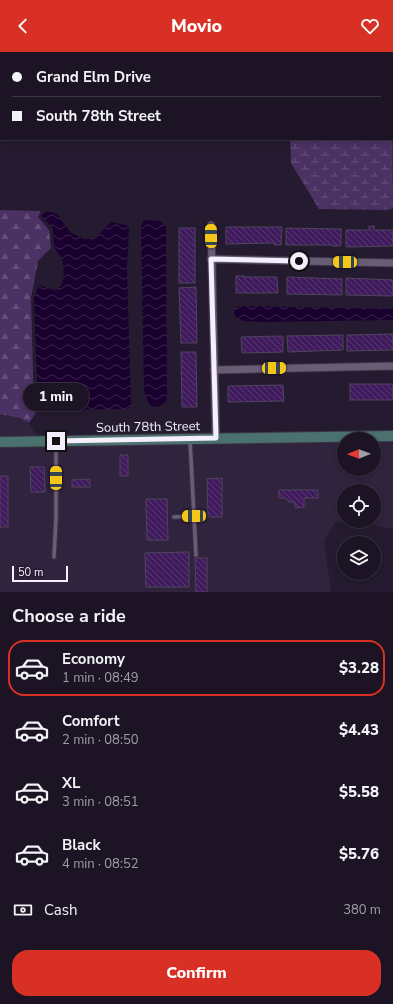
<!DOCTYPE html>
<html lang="en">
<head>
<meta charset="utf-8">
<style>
	:root { --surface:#1c1424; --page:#292131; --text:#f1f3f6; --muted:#a09ea6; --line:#3a3341; --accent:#d93025 }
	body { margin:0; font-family:"Nunito Sans",sans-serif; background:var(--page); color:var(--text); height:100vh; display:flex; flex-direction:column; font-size:15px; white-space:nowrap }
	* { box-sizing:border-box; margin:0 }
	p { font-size:13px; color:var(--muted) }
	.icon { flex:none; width:22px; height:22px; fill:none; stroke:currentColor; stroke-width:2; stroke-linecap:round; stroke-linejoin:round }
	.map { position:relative; height:540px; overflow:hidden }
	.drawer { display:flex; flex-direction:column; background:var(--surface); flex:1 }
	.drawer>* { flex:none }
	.banner { position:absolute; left:0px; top:0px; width:393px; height:88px; box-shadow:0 2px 6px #0003,0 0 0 1px var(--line); display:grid; align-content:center; height:88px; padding:0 12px; background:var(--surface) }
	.needle { width:26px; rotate:269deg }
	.tools { position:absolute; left:337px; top:380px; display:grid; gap:8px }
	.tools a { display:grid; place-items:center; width:44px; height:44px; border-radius:50%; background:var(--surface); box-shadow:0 2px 6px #0003,0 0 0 1px var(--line); font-size:20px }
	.scale { position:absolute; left:12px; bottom:10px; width:56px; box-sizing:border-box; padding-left:4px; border:2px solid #f5eefd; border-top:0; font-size:11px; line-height:14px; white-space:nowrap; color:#f5eefd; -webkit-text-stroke:3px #251b30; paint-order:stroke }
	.end { position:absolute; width:18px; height:18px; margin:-9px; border:5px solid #f5eefd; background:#111; box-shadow:0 0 0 2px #111 }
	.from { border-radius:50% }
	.bubble { position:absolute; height:28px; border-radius:14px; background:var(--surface); box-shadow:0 2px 6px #0003,0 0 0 1px var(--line); font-size:13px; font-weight:800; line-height:28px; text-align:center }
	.car { position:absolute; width:12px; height:24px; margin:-12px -6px; border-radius:5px; box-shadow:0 0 3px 1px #0007; background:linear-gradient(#f5c518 24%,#345 0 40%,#f5c518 0 76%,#345 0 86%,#f5c518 0) }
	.banner b { display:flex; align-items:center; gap:14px; height:38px; font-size:15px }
	.banner b+b { border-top:1px solid var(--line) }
	.banner i { width:10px; height:10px; background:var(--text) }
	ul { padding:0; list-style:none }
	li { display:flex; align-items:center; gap:12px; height:56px; margin:0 8px 6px; padding:0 4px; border:2px solid transparent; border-radius:16px }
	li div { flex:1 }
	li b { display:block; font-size:15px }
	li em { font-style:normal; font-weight:800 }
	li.selected { border-color:var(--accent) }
	li>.icon { width:36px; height:36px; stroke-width:1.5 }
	h2 { padding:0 12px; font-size:18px; line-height:48px }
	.pay { display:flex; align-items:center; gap:10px; height:44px; padding:0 12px; font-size:15px }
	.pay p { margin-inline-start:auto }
	.action { display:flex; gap:8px; margin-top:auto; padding:8px 12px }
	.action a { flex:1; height:46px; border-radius:16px; background:var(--accent); color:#fff; font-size:16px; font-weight:800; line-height:46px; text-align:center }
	header { display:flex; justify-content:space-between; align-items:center; height:52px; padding:0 12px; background:var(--accent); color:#fff; font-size:18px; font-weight:800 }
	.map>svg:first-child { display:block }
	.built { fill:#30233d; fill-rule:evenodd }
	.forest { fill:url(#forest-firs) }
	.wetland { fill:url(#wetland-marsh) }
	.water { fill:url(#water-waves) }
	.building { fill:url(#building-back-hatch); stroke:#50455c }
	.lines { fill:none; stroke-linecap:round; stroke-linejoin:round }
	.lane-casing { stroke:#3d3445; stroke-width:5.5 }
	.street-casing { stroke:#3d3445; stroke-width:9 }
	.secondary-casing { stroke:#3d3445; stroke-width:12 }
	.lane { stroke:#695d76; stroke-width:3.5 }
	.street { stroke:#695d76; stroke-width:7 }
	.secondary { stroke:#4b716e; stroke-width:10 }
	.route { stroke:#f5eefd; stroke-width:5 }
	.labels { text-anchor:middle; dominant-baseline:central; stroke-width:3; stroke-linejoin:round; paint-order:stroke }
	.street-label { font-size:13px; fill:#f5eefd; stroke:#251b30 }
</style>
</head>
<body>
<header><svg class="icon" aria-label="back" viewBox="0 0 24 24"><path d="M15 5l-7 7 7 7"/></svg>Movio<svg class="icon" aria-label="heart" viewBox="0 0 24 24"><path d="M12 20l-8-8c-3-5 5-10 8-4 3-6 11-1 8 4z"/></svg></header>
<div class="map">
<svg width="393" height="540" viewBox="0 0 393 540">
	<defs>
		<pattern id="forest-firs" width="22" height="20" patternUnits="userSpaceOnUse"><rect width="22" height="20" fill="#4c3264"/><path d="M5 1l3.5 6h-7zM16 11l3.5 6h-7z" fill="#66507b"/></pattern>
		<pattern id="wetland-marsh" width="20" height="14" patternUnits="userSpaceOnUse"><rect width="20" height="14" fill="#4c3264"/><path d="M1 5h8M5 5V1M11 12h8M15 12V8" fill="none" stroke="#66507b"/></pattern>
		<pattern id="water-waves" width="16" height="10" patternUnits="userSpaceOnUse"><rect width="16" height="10" fill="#1a002e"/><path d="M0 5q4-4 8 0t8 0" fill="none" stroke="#3c264d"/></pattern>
		<pattern id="building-back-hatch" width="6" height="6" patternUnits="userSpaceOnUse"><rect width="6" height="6" fill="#3f1a5d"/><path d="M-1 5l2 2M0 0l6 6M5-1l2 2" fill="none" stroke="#5b3c75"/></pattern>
	</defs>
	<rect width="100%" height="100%" fill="#251b30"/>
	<!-- built -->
	<g class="built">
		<polygon points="0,362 20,366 29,371 37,385 0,386"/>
		<path d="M393,387V477L377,474L362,470H335L324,489L331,540H0V394L344,388V417H374V388ZM344,439H374V469H344Z"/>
	</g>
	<!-- forest -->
	<polygon class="forest" points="0,158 41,159 38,165 49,178 51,196 38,209 31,246 34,359 36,361 29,371 20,366 0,362"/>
	<!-- wetland -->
	<polygon class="wetland" points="392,52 393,156 388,158 319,157 291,111 290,87 392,87"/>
	<!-- water -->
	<g class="water">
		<polygon points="44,0 292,0 44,1"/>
		<polygon points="47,159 57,162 71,181 84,187 95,186 111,170 127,173 129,178 127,216 131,352 129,357 38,358 34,246 39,233 56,239 62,232 64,222 62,206 57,200 54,194 53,176 41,164"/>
		<polygon points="144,168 160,169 166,174 167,344 166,350 160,354 152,355 149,352 144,339 141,174"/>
		<polygon points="239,254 393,257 393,268 264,270 243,269 236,265 234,261 235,256"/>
	</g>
	<!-- building -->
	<g class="building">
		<polygon points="369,174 374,174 374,178 393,178 393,194 346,195 346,178 369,178"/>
		<polygon points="226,175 282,175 281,193 274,193 274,191 226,192"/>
		<rect x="179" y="176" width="16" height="55"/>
		<polygon points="286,176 341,177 341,194 333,194 333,193 286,193"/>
		<polygon points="236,224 245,224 245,225 277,225 278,241 236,241"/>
		<polygon points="287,225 342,227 342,243 287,242"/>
		<polygon points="346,226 393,228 393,244 346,243"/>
		<polygon points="196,235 197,291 181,291 179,236"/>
		<polygon points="393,282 393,298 347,299 347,283"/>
		<polygon points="343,283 343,298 288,300 287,284"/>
		<polygon points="283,284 283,300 242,301 241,285"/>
		<polygon points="181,300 196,300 197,355 182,355"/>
		<rect x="350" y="332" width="43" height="16"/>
		<polygon points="283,333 284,349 228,350 228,334"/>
		<rect x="120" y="403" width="8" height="21"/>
		<polygon points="30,415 44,415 45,440 31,440"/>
		<rect x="0" y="424" width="8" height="51"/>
		<polygon points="222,426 222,465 208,465 207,427"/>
		<polygon points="90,427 90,435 72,435 72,428"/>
		<polygon points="279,438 318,438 318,446 304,446 304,455 295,456 295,450 289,450 289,448 286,448 286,446 279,446"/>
		<polygon points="146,447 167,447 168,488 147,488"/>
		<polygon points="189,500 189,535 146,535 145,501"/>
		<polygon points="195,506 207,506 207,540 196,540"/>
	</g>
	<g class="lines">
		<defs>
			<g id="lane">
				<polyline points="194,464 196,503"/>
				<polyline points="174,465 194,464 190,388"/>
				<polyline points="54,505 56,466 56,390"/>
			</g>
			<g id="street">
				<polyline points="211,173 216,387"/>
				<polyline points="211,207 393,211"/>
				<polyline points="214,318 393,314"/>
			</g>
			<polyline id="secondary" points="0,390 393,384"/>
		</defs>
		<!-- lane casing -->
		<use href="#lane" class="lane-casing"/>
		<!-- street casing -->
		<use href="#street" class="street-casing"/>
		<!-- secondary casing -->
		<use href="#secondary" class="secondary-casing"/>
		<!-- lane -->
		<use href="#lane" class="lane"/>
		<!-- street -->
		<use href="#street" class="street"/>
		<!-- secondary -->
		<use href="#secondary" class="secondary"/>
	</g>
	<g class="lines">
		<!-- route -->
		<polyline class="route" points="56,389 216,386 211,207 299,209"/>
	</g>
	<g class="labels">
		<!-- street labels -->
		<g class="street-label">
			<text transform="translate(148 375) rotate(-1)">South 78th Street</text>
		</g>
	</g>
</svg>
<div class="tools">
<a><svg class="needle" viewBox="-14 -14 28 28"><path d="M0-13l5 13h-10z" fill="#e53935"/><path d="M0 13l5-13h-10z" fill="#a09ea6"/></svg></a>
<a><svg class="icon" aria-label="locate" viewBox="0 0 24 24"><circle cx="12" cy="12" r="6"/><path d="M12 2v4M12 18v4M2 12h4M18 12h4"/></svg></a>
<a><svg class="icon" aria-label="layers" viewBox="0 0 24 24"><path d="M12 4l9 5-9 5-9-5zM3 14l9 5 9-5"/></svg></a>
</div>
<div class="scale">50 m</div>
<i class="end from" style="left:299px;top:209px"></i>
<i class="end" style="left:56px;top:389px"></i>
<div class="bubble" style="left:23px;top:331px;width:66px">1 min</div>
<i class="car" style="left:211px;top:184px;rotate:359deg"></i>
<i class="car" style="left:345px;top:210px;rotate:271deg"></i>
<i class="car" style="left:274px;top:316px;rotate:89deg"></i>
<i class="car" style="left:56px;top:426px;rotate:0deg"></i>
<i class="car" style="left:194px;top:464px;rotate:269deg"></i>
<div class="banner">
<b><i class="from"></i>Grand Elm Drive</b>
<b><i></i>South 78th Street</b>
</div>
</div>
<section class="drawer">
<h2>Choose a ride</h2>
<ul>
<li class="selected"><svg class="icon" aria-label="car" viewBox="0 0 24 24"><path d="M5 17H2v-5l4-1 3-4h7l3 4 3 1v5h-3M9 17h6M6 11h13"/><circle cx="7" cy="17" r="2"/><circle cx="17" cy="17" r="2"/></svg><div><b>Economy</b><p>1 min · 08:49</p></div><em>$3.28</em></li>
<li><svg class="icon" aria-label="car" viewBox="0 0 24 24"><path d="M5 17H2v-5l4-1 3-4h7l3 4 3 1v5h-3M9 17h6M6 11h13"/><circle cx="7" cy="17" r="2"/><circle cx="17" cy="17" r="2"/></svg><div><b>Comfort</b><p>2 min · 08:50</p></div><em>$4.43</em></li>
<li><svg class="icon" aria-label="car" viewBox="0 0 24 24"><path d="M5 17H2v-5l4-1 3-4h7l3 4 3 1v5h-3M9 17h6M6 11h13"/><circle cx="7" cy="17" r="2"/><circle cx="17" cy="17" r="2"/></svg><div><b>XL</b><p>3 min · 08:51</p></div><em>$5.58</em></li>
<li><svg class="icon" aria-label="car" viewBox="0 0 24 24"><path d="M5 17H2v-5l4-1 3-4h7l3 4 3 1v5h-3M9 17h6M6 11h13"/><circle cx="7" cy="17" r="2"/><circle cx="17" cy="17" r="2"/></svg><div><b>Black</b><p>4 min · 08:52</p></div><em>$5.76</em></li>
</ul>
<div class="pay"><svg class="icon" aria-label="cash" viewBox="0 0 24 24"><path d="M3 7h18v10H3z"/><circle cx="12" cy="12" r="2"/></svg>Cash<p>380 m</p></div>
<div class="action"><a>Confirm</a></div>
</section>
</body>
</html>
